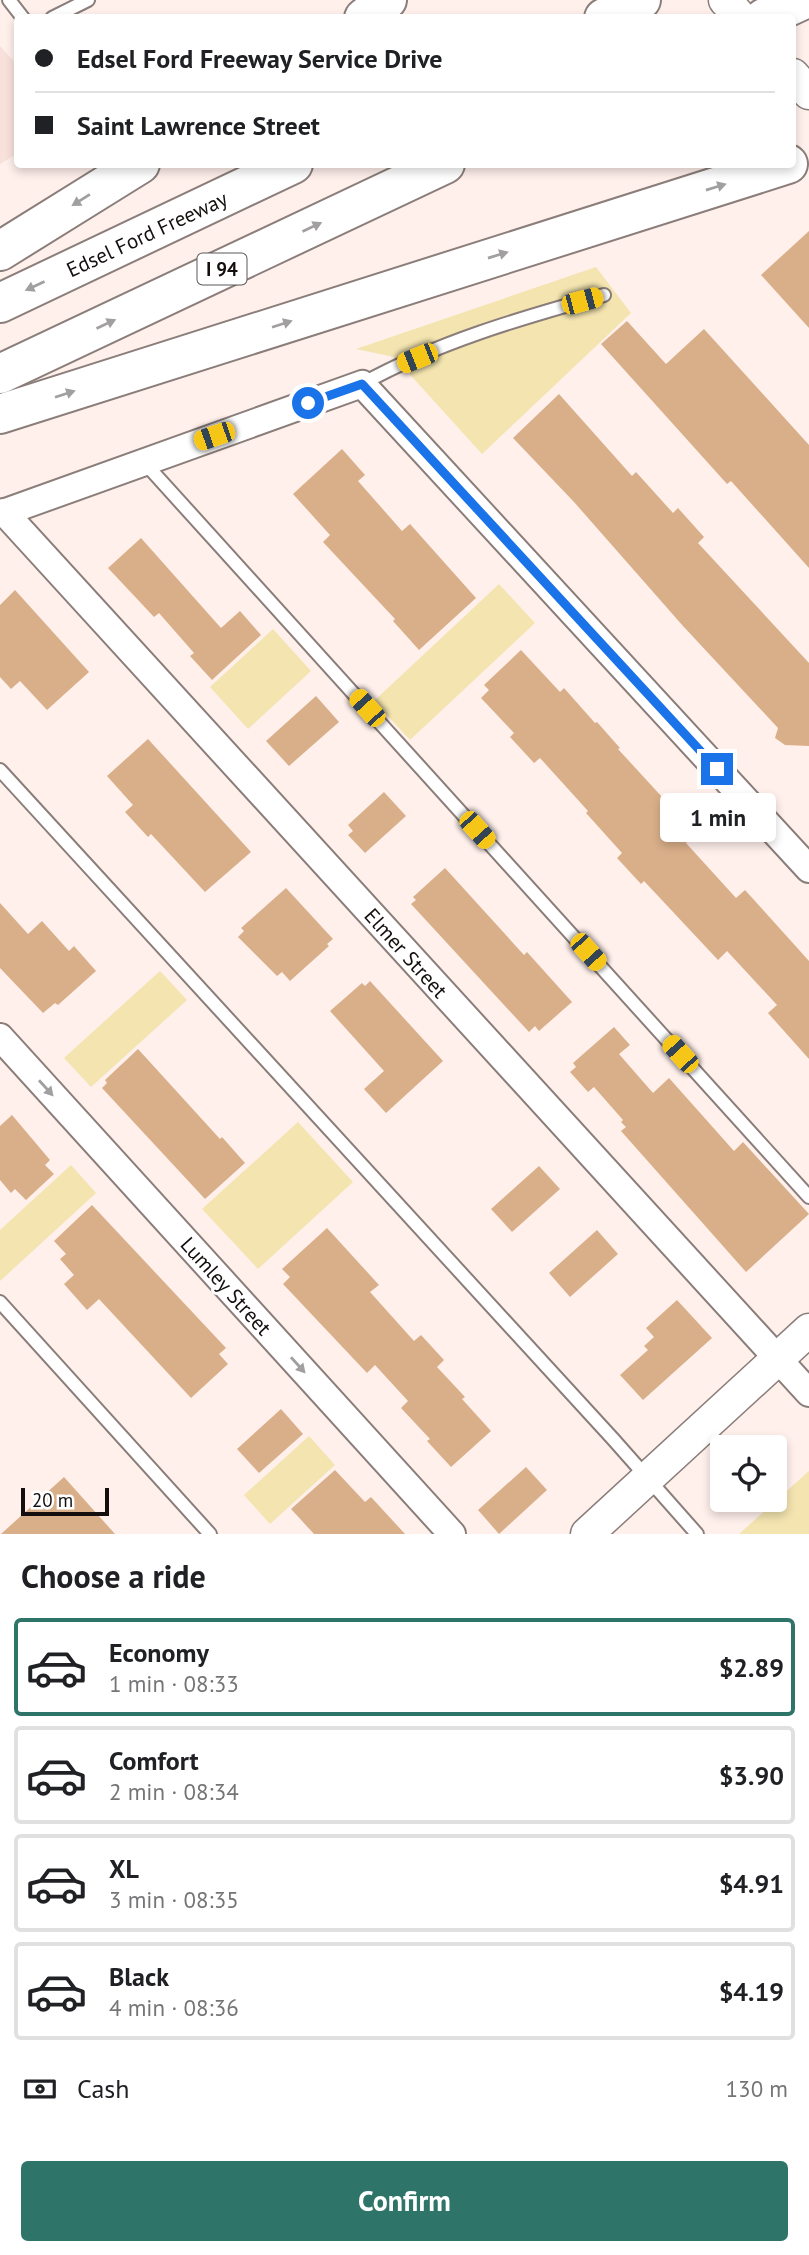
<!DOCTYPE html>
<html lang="en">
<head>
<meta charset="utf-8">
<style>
	:root { --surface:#fff; --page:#f2f2f2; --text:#202124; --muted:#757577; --line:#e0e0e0; --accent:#2f7469 }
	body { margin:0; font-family:"PT Sans",sans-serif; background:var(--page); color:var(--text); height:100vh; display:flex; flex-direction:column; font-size:26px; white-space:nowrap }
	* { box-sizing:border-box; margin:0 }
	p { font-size:23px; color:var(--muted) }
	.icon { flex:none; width:38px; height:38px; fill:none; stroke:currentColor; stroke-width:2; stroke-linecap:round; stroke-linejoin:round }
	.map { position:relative; height:1534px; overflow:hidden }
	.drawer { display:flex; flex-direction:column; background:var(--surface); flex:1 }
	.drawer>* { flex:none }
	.guide { position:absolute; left:14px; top:14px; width:782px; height:154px; border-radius:7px; box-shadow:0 4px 10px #0003; display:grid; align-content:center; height:154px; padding:0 21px; background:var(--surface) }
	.controls { position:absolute; left:710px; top:1435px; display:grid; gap:14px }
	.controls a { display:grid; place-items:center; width:77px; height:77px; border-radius:7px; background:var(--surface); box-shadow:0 4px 10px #0003; font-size:35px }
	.scale { position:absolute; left:21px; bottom:18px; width:88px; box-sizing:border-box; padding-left:7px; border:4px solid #140f0e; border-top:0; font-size:19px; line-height:24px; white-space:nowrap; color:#140f0e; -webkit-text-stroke:5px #fff; paint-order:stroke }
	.end { position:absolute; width:32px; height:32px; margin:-16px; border:9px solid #1a73e8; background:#fff; box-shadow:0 0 0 4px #fff }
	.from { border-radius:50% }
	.bubble { position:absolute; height:49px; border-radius:7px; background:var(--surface); box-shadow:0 4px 10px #0003; font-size:23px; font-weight:700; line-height:49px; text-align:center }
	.car { position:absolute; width:21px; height:42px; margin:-21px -10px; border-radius:9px; box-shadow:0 0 5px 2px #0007; background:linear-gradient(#f5c518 24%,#345 0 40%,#f5c518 0 76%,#345 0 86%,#f5c518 0) }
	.guide b { display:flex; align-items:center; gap:24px; height:66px; font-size:26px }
	.guide b+b { border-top:2px solid var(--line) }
	.guide i { width:18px; height:18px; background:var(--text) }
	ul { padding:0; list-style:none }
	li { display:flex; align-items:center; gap:21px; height:98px; margin:0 14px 10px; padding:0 7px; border:4px solid var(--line); border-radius:7px }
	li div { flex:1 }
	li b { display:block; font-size:26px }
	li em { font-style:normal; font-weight:700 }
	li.selected { border-color:var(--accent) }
	li>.icon { width:63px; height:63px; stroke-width:1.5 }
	h2 { padding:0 21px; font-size:32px; line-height:84px }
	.pay { display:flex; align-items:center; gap:18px; height:77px; padding:0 21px; font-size:26px }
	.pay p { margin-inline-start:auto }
	.action { display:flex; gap:14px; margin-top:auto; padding:14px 21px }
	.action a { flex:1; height:80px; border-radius:7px; background:var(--accent); color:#fff; font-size:28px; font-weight:700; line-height:80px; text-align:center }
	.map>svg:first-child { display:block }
	.built { fill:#f8e1db }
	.green { fill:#f3e4b0 }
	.building { fill:#d9af89 }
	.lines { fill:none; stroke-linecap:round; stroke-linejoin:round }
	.service-casing { stroke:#8b7e7a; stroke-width:16 }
	.minor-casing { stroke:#8b7e7a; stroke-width:30 }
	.tertiary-casing { stroke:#8b7e7a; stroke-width:35 }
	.motorway-casing { stroke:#8b7e7a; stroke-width:42 }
	.service { stroke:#fff; stroke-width:12 }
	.minor { stroke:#fff; stroke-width:26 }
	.tertiary { stroke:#fff; stroke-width:32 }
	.motorway { stroke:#fff; stroke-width:38 }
	.oneway { fill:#a19f9f }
	.route { stroke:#1a73e8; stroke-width:9 }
	.labels { text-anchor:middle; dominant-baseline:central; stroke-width:6; stroke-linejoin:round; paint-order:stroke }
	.shield { fill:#fff; stroke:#5a5756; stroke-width:2 }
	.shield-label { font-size:19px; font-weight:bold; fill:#140f0e }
	.street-label { font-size:21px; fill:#140f0e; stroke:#fff }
</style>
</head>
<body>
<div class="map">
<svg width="809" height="1534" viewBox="0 0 809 1534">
	<rect width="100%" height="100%" fill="#fff0ec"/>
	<!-- built -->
	<polygon class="built" points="0,46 18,66 17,154 0,164"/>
	<!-- green -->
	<g class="green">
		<polygon points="596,267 631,313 482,454 394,357 356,349"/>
		<polygon points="499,584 535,623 410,740 374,701"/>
		<polygon points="273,629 311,671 248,729 210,687"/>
		<polygon points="160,971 187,1000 91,1087 64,1058"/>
		<polygon points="298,1122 353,1182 258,1269 202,1209"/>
		<polygon points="71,1165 96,1193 0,1281 0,1230"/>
		<polygon points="309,1436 335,1465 270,1524 244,1495"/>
		<polygon points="809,1471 809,1534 739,1534"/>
	</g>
	<!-- building -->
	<g class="building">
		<polygon points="809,231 809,328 761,275"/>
		<polygon points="627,321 666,364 704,329 809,445 809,568 731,481 727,484 601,344"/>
		<polygon points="559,394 632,476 636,472 673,513 678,508 704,537 698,543 809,663 809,746 785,745 775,738 778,728 683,626 574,502 513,438"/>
		<polygon points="342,449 365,475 358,481 402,531 410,524 476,598 419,650 393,621 395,619 323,542 330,535 293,494"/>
		<polygon points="141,538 221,628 240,611 261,635 212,680 190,656 194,653 159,613 154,617 108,568"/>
		<polygon points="15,590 89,672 47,710 20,681 11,689 0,677 0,605"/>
		<polygon points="521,650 560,692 564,688 595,723 597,722 620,748 618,749 696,834 686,843 736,898 745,890 809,961 809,1059 768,1013 777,1005 727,951 718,960 644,881 641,884 617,858 622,853 586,813 588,811 540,758 534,763 510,737 514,733 481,698 489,690 484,685"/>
		<polygon points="316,696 339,722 289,766 266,741"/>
		<polygon points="148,739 251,852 205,892 151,834 148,837 125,812 133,805 107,776"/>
		<polygon points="384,792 406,816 365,853 348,835 353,831 348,825"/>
		<polygon points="445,868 524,955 527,952 572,1002 539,1031 535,1026 529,1032 411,904 416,900 413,897"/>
		<polygon points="286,888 333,939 327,944 329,946 290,981 282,972 277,976 238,937 244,931 241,928"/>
		<polygon points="0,903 28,934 42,921 69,951 74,946 96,971 58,1005 55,1003 43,1013 0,968"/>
		<polygon points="370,981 443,1061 386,1113 364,1089 384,1071 330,1011 362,983 365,986"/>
		<polygon points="614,1027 630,1045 619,1054 653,1093 669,1078 734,1151 743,1142 809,1214 746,1272 621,1131 626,1127 621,1122 623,1120 594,1087 588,1092 570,1072 576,1067 573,1063"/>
		<polygon points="138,1049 220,1139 222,1137 245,1163 205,1199 102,1088 107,1083 105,1080"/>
		<polygon points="12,1115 50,1160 45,1165 54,1174 26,1200 15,1189 11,1193 0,1180 0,1126"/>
		<polygon points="539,1166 560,1189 512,1232 491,1209"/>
		<polygon points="92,1205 226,1348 219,1354 228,1364 191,1398 99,1299 87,1310 64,1284 74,1275 60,1259 66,1254 54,1241"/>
		<polygon points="327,1228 379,1285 370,1292 414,1341 421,1335 444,1360 437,1367 465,1397 462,1399 491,1431 451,1467 427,1441 430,1439 401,1408 408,1401 375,1365 367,1373 283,1284 290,1277 282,1269"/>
		<polygon points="597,1230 618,1254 570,1297 549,1273"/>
		<polygon points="677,1300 712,1338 643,1400 620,1375 648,1350 644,1346 654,1337 646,1328"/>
		<polygon points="281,1409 303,1434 259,1473 237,1449"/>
		<polygon points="526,1467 547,1490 499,1534 478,1510"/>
		<polygon points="335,1470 365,1502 371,1497 405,1534 314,1534 291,1509"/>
		<polygon points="64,1477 115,1534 1,1534"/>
	</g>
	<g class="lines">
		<defs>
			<g id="service">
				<polyline points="9,0 23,18"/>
				<polyline points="52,18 88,0"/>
				<path d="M362,384C438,342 521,318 604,295"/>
				<polyline points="143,461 809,1197"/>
				<polyline points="0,770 613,1439 697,1534"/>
				<polyline points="0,1302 210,1534"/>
			</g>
			<g id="minor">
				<polyline points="4,512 809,1393"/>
				<polyline points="0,514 362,384 809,869"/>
				<polyline points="0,1037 452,1534"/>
			</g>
			<g id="tertiary">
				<polyline points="725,0 741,18"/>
				<polyline points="793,75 809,93"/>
				<polyline points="587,1534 809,1330"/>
			</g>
			<g id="motorway">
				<polyline points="364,18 387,0"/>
				<polyline points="604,18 641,0"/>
				<polyline points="764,18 803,0"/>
				<polyline points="0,251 140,164"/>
				<polyline points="0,303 293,164"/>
				<polyline points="0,374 445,164"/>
				<polyline points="0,414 788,164"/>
			</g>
		</defs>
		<!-- service casing -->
		<use href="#service" class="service-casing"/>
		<!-- minor casing -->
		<use href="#minor" class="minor-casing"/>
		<!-- tertiary casing -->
		<use href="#tertiary" class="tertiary-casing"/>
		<!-- motorway casing -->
		<use href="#motorway" class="motorway-casing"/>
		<!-- service -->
		<use href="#service" class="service"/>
		<!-- minor -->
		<use href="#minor" class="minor"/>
		<!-- tertiary -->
		<use href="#tertiary" class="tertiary"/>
		<!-- motorway -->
		<use href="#motorway" class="motorway"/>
	</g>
	<!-- one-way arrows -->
	<defs><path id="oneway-solid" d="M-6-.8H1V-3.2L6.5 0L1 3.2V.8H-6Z" transform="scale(1.75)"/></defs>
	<g class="oneway">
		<use href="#oneway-solid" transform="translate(716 187) rotate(-17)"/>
		<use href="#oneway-solid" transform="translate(81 200) rotate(148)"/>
		<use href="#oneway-solid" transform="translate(312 227) rotate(-25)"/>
		<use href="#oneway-solid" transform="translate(498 255) rotate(-17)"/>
		<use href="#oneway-solid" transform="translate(35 286) rotate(155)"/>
		<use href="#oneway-solid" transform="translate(106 324) rotate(-25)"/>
		<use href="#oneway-solid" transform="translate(282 324) rotate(-18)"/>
		<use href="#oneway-solid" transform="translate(65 394) rotate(-18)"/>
		<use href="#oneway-solid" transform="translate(46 1088) rotate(48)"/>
		<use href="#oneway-solid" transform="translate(298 1365) rotate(48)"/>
	</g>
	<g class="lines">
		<!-- route -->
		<polyline class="route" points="308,403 362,384 717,769"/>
	</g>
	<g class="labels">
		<!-- shield labels -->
		<rect class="shield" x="197.5" y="253.5" width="49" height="31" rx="5"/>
		<g class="shield-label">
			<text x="222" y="269">I 94</text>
		</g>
		<!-- street labels -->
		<g class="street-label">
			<text transform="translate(147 234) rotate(-25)">Edsel Ford Freeway</text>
			<text transform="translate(406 953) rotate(48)">Elmer Street</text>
			<text transform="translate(226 1286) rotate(48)">Lumley Street</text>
		</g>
	</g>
</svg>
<div class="controls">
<a><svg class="icon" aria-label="locate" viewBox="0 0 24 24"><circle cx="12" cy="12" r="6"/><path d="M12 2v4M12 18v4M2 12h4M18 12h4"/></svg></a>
</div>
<div class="scale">20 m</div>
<i class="end from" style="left:308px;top:403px"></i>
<i class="end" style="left:717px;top:769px"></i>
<div class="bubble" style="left:660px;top:793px;width:116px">1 min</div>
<i class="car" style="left:582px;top:301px;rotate:75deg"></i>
<i class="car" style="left:417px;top:358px;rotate:248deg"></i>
<i class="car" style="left:214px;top:436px;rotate:251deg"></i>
<i class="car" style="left:367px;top:708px;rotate:318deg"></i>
<i class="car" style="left:477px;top:830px;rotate:138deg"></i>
<i class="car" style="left:588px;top:952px;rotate:138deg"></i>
<i class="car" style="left:680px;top:1054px;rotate:318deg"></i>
<div class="guide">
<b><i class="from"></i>Edsel Ford Freeway Service Drive</b>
<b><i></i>Saint Lawrence Street</b>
</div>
</div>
<section class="drawer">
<h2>Choose a ride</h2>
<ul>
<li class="selected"><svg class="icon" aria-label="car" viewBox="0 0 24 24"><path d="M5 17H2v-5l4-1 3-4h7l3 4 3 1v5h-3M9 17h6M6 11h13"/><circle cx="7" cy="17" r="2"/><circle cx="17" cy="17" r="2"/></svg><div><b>Economy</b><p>1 min · 08:33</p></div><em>$2.89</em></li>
<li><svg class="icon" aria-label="car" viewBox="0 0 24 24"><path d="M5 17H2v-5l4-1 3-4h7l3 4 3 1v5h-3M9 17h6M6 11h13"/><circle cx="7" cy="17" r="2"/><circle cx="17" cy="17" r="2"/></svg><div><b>Comfort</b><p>2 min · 08:34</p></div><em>$3.90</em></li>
<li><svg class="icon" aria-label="car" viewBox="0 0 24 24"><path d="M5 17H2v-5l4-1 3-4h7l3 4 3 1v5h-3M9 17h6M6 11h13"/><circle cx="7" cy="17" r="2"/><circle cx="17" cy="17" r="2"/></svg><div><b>XL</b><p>3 min · 08:35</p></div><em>$4.91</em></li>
<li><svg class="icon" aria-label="car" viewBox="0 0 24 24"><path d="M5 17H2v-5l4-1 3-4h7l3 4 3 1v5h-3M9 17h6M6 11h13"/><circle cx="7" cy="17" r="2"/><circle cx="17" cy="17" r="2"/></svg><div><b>Black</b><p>4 min · 08:36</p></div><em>$4.19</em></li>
</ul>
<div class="pay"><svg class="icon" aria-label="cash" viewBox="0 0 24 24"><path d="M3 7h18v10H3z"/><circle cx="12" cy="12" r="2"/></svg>Cash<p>130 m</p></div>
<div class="action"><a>Confirm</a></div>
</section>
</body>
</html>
